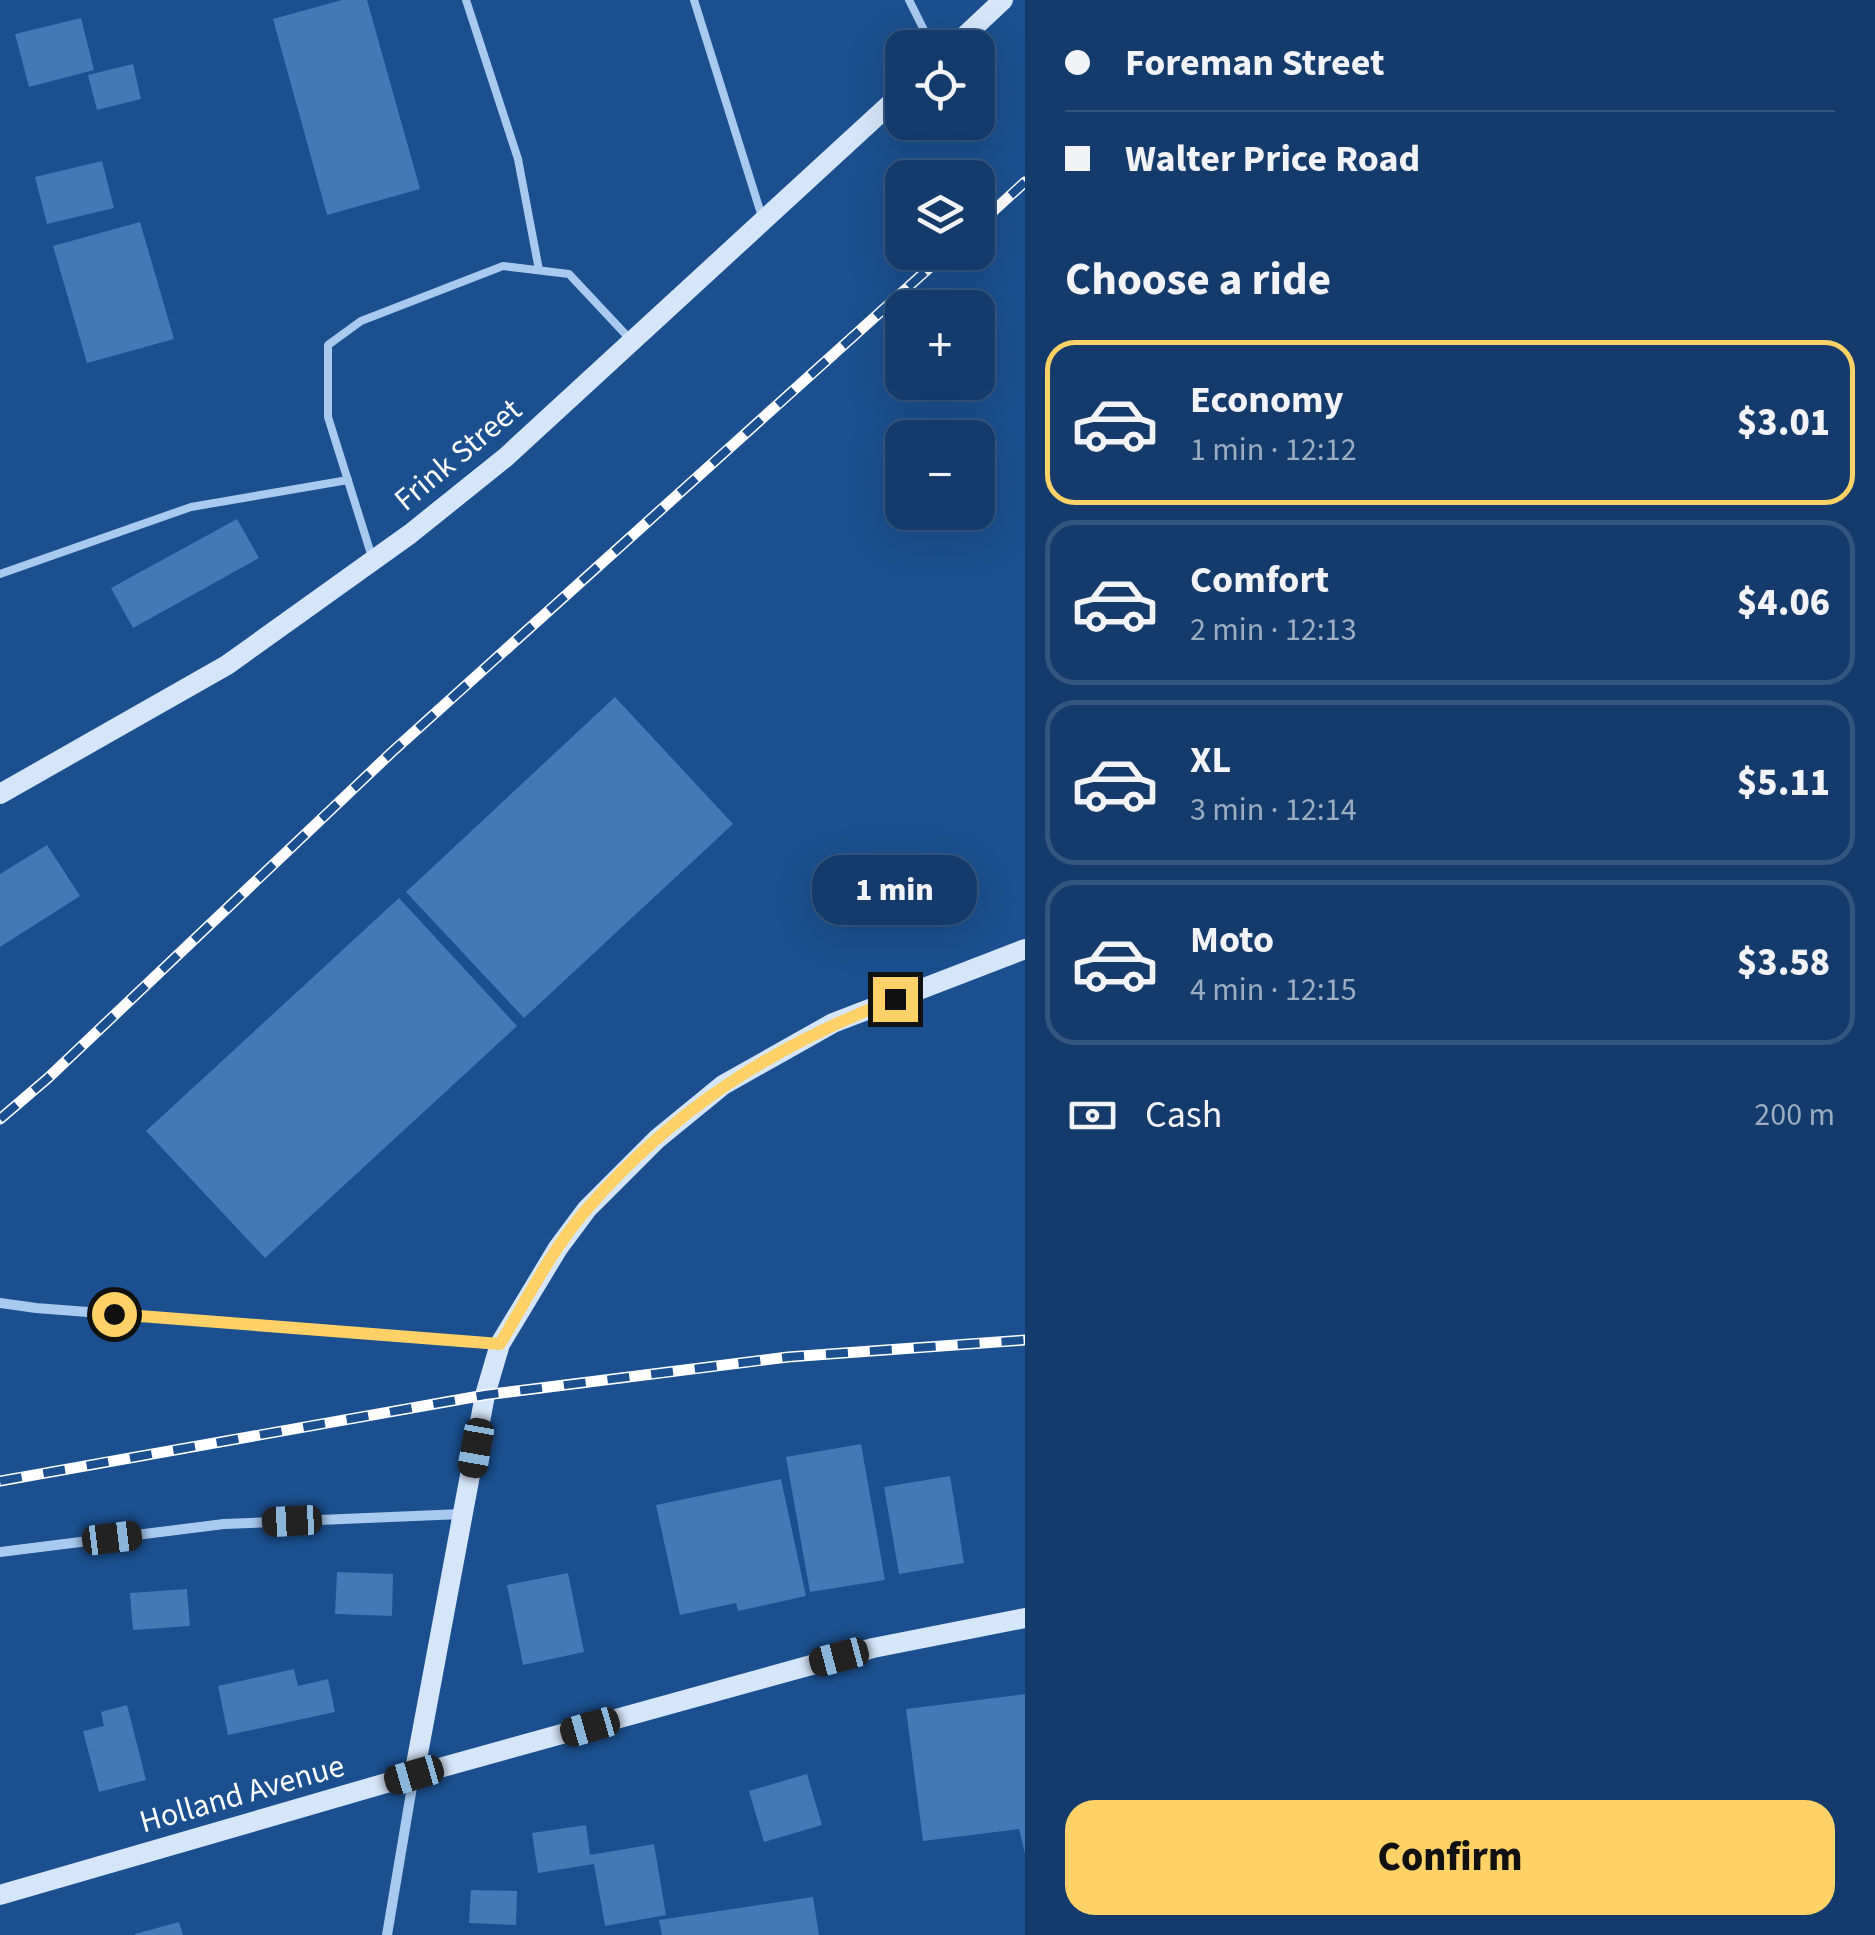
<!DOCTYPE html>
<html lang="en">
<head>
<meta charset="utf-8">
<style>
	:root { --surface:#143b6b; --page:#1d4271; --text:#f1f3f6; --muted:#9dadc1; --line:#33557e; --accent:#ffd166 }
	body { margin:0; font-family:"Source Sans 3",sans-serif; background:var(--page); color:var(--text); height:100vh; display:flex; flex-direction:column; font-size:38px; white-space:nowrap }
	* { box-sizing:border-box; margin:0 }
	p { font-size:32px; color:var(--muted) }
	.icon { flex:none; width:55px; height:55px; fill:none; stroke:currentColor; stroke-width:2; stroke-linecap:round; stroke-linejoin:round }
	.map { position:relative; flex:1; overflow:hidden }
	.drawer { display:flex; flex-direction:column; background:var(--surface); width:850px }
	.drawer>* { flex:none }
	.guide { display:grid; align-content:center; height:220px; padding:0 40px; background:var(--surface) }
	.buttons { position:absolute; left:885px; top:30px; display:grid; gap:20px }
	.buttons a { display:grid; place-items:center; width:110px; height:110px; border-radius:20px; background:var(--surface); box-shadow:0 10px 40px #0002,0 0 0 2px var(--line); font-size:50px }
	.end { position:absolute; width:45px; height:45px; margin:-22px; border:12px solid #ffd166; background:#111; box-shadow:0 0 0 5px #111 }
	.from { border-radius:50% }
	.bubble { position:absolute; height:70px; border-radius:30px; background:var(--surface); box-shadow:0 10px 40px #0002,0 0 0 2px var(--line); font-size:32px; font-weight:800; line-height:70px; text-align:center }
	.car { position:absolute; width:30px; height:60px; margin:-30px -15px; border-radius:12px; box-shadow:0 0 8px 2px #0007; background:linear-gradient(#222 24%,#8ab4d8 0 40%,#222 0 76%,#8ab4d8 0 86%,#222 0) }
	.guide b { display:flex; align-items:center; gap:35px; height:95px; font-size:38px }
	.guide b+b { border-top:2px solid var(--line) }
	.guide i { width:25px; height:25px; background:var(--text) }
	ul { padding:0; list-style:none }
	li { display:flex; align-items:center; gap:30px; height:165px; margin:0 20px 15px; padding:0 20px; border:5px solid var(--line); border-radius:30px }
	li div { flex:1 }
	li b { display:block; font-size:38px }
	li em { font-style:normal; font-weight:800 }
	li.on { border-color:var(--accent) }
	li>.icon { width:90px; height:90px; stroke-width:1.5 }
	h2 { padding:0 40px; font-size:45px; line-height:120px }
	.pay { display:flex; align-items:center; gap:25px; height:110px; padding:0 40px; font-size:38px }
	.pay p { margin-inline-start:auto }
	.cta { display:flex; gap:20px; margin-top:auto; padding:20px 40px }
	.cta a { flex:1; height:115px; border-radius:30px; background:var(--accent); color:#111; font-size:40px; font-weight:800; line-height:115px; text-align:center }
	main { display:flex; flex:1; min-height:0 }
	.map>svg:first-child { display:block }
	.building { fill:#4478b7 }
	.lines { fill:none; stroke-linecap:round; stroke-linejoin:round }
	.lane { stroke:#a9c9ee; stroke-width:8 }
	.street { stroke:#a9c9ee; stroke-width:10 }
	.secondary { stroke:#d6e6fa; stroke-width:20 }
	.rail-casing { stroke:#fff; stroke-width:11 }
	.rail { stroke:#1b4f8f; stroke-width:8; stroke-dasharray:22; stroke-linecap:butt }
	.route { stroke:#ffd166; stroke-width:12 }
	.labels { text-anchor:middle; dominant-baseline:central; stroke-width:8; stroke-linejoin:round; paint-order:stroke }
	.street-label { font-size:32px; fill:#fff; stroke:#1b4f8f }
</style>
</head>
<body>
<main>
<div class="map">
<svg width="1025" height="1935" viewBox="0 0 1025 1935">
	<rect width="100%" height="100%" fill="#1b4f8f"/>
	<!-- building -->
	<g class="building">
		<polygon points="342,0 367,0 420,189 327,215 273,19"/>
		<polygon points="81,18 94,70 29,87 15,34"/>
		<polygon points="133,64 141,99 97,110 88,75"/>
		<polygon points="102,161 114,208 47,224 35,177"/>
		<polygon points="140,222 174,339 87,363 53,246"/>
		<polygon points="237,519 259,558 133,628 111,588"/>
		<polygon points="615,697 733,824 524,1018 406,892"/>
		<polygon points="47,845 80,896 0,947 0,874"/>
		<polygon points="399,898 517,1026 265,1258 146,1131"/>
		<polygon points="861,1444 885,1580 810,1592 786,1457"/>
		<polygon points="950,1476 964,1563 899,1574 884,1487"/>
		<polygon points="781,1479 806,1596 738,1611 736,1603 680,1615 656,1505"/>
		<polygon points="337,1572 393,1574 392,1616 335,1614"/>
		<polygon points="568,1573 584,1652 523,1665 507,1585"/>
		<polygon points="187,1589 190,1626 133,1630 130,1593"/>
		<polygon points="294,1669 298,1686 328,1679 335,1712 228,1735 218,1686"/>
		<polygon points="1025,1694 1025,1854 1019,1829 923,1841 906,1709"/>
		<polygon points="127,1705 146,1780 99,1792 83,1731 104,1726 101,1712"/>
		<polygon points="807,1774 822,1825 764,1842 749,1791"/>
		<polygon points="586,1825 590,1855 654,1844 666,1915 605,1926 594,1864 538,1873 532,1833"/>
		<polygon points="471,1890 517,1891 516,1925 469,1923"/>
		<polygon points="813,1897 819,1935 662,1935 659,1920"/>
		<polygon points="179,1922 183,1935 135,1935 135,1934"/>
	</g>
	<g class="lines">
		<!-- lane -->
		<g class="lane">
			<polyline points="466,0 518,159 539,270"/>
			<polyline points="694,0 763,220"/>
			<polyline points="909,0 933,48"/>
			<polyline points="372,557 328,417 328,345 361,321 503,266 569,274 629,338"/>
			<polyline points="0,574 191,507 348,480"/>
		</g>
		<!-- street -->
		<g class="street">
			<polyline points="0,1303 36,1308 499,1344"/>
			<polyline points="0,1552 224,1524 462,1514"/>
			<polyline points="387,1935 414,1775"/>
		</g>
		<!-- secondary -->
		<g class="secondary">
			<polyline points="952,48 1003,0"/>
			<polyline points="0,794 227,665 410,534 506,457 902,93"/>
			<polyline points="414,1775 485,1395 500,1344 558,1248 587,1209 657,1139 723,1085 833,1023 1025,949"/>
			<polyline points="0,1895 414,1775 873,1648 1025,1618"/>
		</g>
		<defs>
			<g id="rail">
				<polyline points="978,225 1025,182"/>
				<polyline points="0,1119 48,1078 392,752 947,252"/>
				<polyline points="0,1481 485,1395 788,1357 1025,1340"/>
			</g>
		</defs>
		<!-- rail casing -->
		<use href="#rail" class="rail-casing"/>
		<!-- rail -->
		<use href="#rail" class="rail"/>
	</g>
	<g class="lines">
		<!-- route -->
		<path class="route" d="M114,1314L500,1344C527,1299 552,1249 587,1209C675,1108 772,1047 895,999"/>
	</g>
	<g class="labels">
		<!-- street labels -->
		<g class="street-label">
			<text transform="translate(458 455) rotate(-40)">Frink Street</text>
			<text transform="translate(242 1794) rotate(-16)">Holland Avenue</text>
		</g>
	</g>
</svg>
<div class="buttons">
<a><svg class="icon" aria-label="locate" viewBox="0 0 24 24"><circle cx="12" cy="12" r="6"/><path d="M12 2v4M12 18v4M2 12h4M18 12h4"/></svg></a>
<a><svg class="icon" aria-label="layers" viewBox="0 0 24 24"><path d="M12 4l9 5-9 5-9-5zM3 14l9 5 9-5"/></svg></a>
<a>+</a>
<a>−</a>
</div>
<i class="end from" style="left:114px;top:1314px"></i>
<i class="end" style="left:895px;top:999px"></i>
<div class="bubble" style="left:812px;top:855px;width:165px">1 min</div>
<i class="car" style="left:476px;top:1448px;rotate:190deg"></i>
<i class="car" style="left:292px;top:1521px;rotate:267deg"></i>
<i class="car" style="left:112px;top:1538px;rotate:83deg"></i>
<i class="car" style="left:839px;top:1657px;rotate:255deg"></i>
<i class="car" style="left:590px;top:1727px;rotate:254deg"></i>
<i class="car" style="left:414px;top:1775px;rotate:254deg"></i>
</div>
<section class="drawer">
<div class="guide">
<b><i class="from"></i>Foreman Street</b>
<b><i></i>Walter Price Road</b>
</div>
<h2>Choose a ride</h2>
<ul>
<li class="on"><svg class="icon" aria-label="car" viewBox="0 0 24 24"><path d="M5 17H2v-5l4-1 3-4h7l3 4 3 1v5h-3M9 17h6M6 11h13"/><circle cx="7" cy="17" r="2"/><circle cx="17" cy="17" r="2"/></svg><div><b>Economy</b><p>1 min · 12:12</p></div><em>$3.01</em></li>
<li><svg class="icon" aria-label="car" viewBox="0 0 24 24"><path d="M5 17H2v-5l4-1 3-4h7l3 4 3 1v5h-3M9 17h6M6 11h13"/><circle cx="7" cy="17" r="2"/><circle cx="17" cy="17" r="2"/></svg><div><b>Comfort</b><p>2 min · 12:13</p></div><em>$4.06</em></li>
<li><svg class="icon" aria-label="car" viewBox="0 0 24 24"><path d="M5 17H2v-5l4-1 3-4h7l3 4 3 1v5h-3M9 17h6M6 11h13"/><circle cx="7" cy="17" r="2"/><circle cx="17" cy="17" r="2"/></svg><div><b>XL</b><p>3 min · 12:14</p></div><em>$5.11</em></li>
<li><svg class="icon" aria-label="car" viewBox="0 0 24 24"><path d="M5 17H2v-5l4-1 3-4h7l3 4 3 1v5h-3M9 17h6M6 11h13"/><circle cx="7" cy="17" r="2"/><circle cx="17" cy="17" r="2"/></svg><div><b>Moto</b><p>4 min · 12:15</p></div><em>$3.58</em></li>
</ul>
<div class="pay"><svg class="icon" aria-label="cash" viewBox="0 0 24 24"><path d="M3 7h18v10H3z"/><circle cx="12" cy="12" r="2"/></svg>Cash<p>200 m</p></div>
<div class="cta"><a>Confirm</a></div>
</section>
</main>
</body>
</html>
